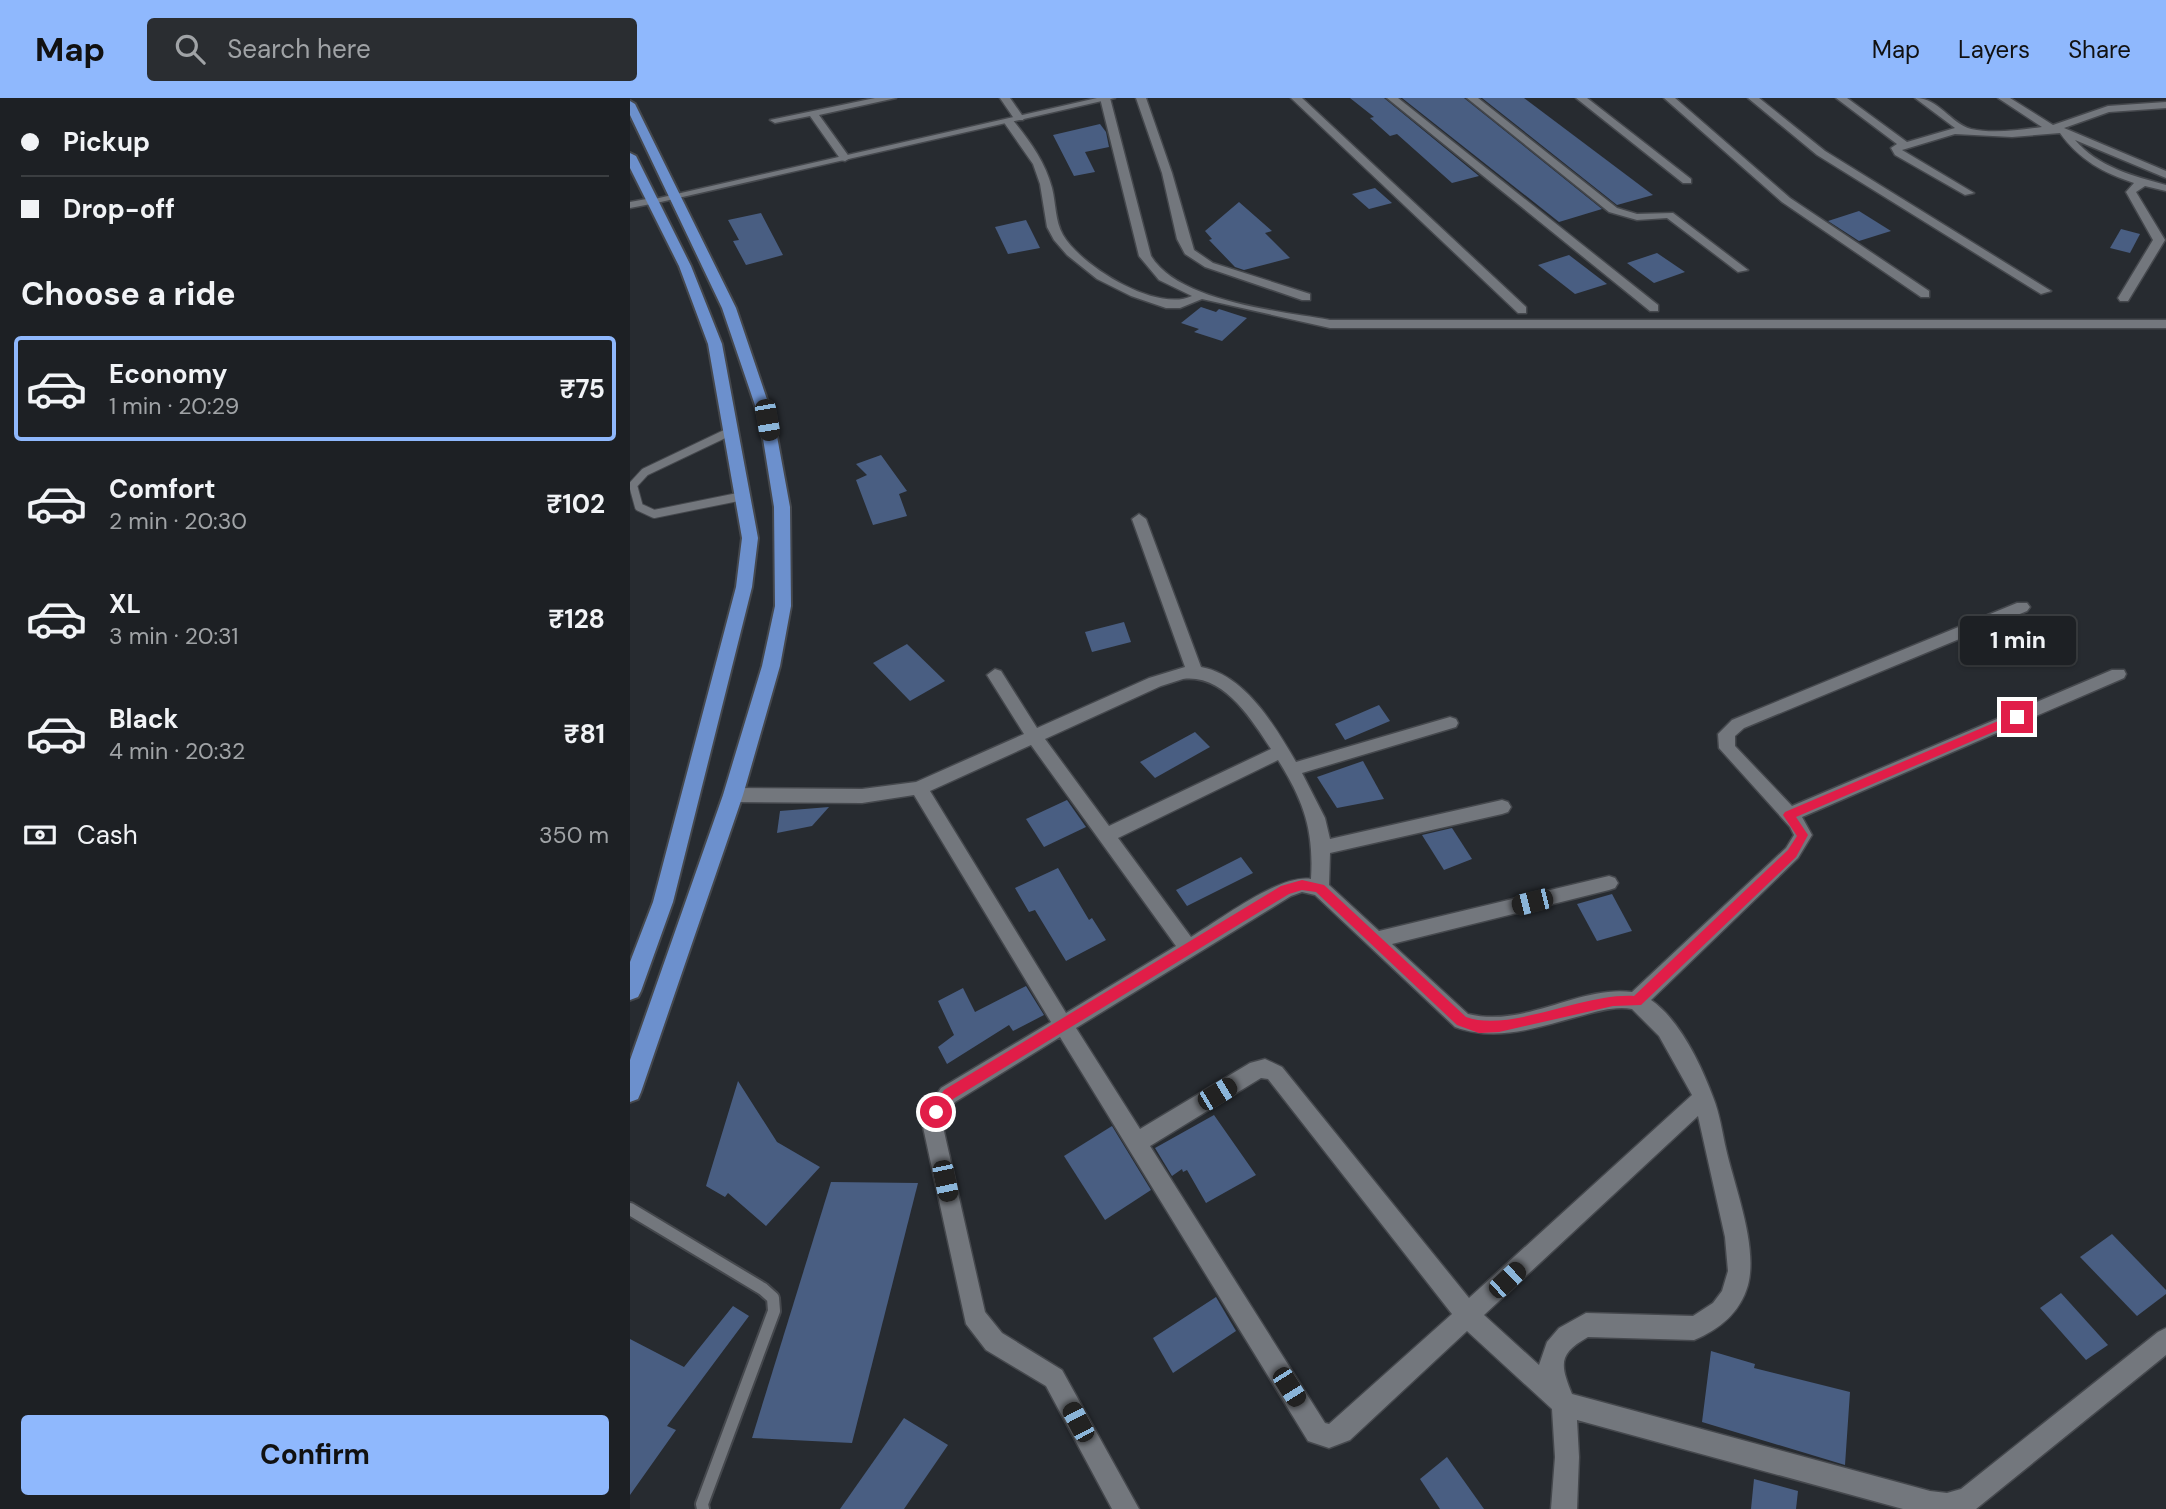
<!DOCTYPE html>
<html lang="en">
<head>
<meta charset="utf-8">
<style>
	:root { --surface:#1d2024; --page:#2a2d31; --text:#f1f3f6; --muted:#a0a3a6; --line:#3b3e41; --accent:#8fb8fd }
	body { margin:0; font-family:"DM Sans",sans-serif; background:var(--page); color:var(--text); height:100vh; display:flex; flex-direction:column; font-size:26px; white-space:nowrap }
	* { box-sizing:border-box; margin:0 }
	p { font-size:23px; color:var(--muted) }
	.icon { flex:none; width:38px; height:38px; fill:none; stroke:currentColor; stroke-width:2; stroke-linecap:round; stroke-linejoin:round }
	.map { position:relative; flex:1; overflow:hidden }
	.details { display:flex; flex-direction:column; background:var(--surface); width:630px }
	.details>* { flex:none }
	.top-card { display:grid; align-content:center; height:154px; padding:0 21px; background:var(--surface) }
	.end { position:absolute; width:32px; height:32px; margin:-16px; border:9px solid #e11d48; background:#fff; box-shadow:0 0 0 4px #fff }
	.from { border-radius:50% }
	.bubble { position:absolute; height:49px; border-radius:7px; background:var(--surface); box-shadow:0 2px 5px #0004,0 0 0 2px var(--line); font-size:23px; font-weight:700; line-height:49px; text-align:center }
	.car { position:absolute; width:21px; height:42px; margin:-21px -10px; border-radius:9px; box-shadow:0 0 5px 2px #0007; background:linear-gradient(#222 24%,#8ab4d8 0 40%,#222 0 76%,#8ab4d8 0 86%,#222 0) }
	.top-card b { display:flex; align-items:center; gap:24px; height:66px; font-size:26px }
	.top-card b+b { border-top:2px solid var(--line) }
	.top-card i { width:18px; height:18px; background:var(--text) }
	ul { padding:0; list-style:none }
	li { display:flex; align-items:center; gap:21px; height:105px; margin:0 14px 10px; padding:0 7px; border:4px solid transparent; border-radius:7px }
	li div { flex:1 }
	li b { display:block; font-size:26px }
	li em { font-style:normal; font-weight:700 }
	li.on { border-color:var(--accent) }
	li>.icon { width:63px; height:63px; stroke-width:1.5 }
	h2 { padding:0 21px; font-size:32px; line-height:84px }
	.pay { display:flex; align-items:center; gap:18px; height:77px; padding:0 21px; font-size:26px }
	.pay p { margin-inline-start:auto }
	.button { display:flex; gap:14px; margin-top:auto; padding:14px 21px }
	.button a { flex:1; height:80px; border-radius:7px; background:var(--accent); color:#111; font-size:28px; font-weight:700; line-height:80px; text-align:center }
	header { display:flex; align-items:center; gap:42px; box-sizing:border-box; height:98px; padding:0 35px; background:var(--accent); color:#111 }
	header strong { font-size:33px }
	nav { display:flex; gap:38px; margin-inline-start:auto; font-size:24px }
	.search { width:490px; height:63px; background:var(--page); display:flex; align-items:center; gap:18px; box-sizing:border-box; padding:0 24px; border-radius:7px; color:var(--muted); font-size:26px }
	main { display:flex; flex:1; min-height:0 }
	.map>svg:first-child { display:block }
	.building { fill:#495e82 }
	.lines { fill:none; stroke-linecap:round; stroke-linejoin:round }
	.service-far1-casing { stroke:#45484d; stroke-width:10 }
	.service-casing { stroke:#45484d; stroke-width:16 }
	.minor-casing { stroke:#45484d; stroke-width:3 }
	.tertiary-casing { stroke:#45484d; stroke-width:3 }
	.secondary-casing { stroke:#45484d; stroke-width:3 }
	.trunk-casing { stroke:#45484d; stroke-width:4 }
	.service-far1 { stroke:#73777d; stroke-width:8 }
	.service { stroke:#73777d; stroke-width:12 }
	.minor { fill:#73777d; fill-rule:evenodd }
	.tertiary { fill:#73777d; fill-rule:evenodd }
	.secondary { fill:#73777d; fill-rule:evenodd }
	.trunk { fill:#6c90cd; fill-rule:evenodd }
	.route { fill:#e11d48 }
</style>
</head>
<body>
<header>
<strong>Map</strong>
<div class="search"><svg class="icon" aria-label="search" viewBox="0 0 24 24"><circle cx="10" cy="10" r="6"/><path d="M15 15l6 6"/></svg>Search here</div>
<nav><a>Map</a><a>Layers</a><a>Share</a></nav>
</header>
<main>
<section class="details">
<div class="top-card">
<b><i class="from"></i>Pickup</b>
<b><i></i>Drop-off</b>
</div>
<h2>Choose a ride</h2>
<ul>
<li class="on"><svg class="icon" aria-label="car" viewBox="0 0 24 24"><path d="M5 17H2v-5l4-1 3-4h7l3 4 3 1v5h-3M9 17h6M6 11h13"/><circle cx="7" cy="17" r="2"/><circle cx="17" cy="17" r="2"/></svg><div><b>Economy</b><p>1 min · 20:29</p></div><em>₹75</em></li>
<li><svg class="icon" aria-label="car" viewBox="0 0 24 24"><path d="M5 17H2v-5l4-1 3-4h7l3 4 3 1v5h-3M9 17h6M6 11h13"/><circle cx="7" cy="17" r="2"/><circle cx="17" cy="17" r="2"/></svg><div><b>Comfort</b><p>2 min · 20:30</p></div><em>₹102</em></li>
<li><svg class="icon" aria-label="car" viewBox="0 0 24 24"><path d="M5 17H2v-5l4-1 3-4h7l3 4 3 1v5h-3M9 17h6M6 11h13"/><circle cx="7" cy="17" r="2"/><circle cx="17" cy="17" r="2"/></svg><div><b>XL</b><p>3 min · 20:31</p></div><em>₹128</em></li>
<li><svg class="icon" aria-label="car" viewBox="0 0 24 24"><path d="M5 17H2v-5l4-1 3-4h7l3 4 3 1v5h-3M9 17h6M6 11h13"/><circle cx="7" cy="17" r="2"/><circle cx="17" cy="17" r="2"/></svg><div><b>Black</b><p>4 min · 20:32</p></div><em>₹81</em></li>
</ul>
<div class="pay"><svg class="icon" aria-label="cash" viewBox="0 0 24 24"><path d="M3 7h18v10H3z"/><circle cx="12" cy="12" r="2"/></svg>Cash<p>350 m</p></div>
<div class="button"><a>Confirm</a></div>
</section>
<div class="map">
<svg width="1536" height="1411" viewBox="0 0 1536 1411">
	<rect width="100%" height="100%" fill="#272b30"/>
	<!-- building -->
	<g class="building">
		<polygon points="720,0 754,0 849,78 822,85 767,36 760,38 740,20 744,19"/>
		<polygon points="772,0 834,0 972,111 929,124"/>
		<polygon points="852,0 894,0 1023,97 987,107"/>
		<polygon points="470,26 476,34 479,49 455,54 465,74 444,78 423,37"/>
		<polygon points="745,90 762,105 739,111 722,96"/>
		<polygon points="609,104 642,133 635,135 660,160 614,172 605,169 579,142 582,141 575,133"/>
		<polygon points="1229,113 1261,133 1229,143 1198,123"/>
		<polygon points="131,115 153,157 116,167 103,143 109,142 98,122"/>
		<polygon points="396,122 410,150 378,156 365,129"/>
		<polygon points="1491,131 1510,136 1500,155 1480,150"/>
		<polygon points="1027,155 1055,174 1024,185 997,165"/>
		<polygon points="939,157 977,186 945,196 908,167"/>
		<polygon points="571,209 586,214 589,211 617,220 592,243 564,234 569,231 551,225"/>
		<polygon points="251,357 277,393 269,396 277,418 243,427 226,382 237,377 226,366"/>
		<polygon points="494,524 501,544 462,554 455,534"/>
		<polygon points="277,546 315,583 280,603 243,565"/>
		<polygon points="749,607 760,623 715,642 705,626"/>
		<polygon points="565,634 580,649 525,680 510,664"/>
		<polygon points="733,663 754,701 707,710 687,679"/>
		<polygon points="437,702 456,729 414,749 396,721"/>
		<polygon points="199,709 182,728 147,735 150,713"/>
		<polygon points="822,730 842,761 814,772 792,737"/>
		<polygon points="611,759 623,775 557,808 546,792"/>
		<polygon points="428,770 459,822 462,820 476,842 436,863 405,812 399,814 385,790"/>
		<polygon points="982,796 1002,833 967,843 947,806"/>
		<polygon points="396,888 414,917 383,933 379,927 317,966 308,949 324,937 308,903 333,890 345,914"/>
		<polygon points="108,983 147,1044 190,1069 136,1128 98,1095 95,1099 76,1088"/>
		<polygon points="584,1017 626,1077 576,1105 557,1072 553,1074 552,1071 542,1078 525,1050"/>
		<polygon points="482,1028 521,1092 475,1122 434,1058"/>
		<polygon points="201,1084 288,1085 222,1345 122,1340"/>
		<polygon points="1482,1136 1536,1192 1536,1196 1507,1218 1450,1159"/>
		<polygon points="1431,1195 1478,1247 1456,1262 1410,1210"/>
		<polygon points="586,1199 606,1233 543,1275 523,1240"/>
		<polygon points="103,1208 119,1218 37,1328 46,1332 0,1397 0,1241 54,1269"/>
		<polygon points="1081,1253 1125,1266 1124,1270 1220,1294 1215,1367 1072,1324"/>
		<polygon points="274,1320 318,1347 274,1411 210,1411"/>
		<polygon points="817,1359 854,1411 810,1411 790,1381"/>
		<polygon points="1124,1381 1168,1393 1166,1411 1121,1411"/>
	</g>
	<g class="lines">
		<defs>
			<polyline id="service-far1" points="101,333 15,374 3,387 9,409 24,416 113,398"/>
			<polyline id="service" points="0,1111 133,1191 143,1200 144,1213 72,1406 73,1411"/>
			<g id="minor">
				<polygon points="245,0 266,0 189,17 220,60 215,63 211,62 180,18 145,25 140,22"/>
				<polygon points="370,0 380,0 394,20 393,22 385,22"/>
				<path d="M470,0H480L521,158C549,204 650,213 700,222H1536V230H700L572,201L550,210H536L501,198L467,181L437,157L424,142L417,129L410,86L403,66L373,23L382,21C399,42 415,63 422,90C426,106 425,123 433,137C451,168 527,215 562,198L529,182L509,158Z"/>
				<polygon points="506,0 516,0 542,75 564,152 583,165 680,196 680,202 672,202 575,169 555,156 547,141 532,75"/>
				<polygon points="661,0 672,0 896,209 896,215 888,215"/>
				<polygon points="757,0 768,0 1028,207 1028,213 1020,213"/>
				<polygon points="837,0 848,0 987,110 1007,116 1043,115 1118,172 1108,174 1037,120 1007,122 979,114"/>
				<polygon points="946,0 957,0 1061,81 1061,85 1053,85"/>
				<polygon points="1034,0 1045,0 1160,100 1299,193 1299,199 1291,199 1152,104"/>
				<polygon points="1118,0 1129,0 1195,53 1421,193 1411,196 1187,57"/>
				<path d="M1206,0H1217L1277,44L1325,30L1285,0C1309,0 1320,25 1341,31C1363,36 1390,32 1412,29L1368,0H1380L1423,27L1478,8L1536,4V10L1479,14L1434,30L1536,73V80L1445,42C1468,69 1503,78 1536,87V93L1515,88L1506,94L1535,142L1498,203H1490L1488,200L1523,142L1496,94L1504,85C1474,75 1449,62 1430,35L1382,39L1325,36L1272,52L1344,95L1335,97L1265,57L1261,50L1267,46Z"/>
				<path d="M509,416L516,421L571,569C615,577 645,628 666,664L820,619L826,621L828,625L826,629L672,675L695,720L700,741L872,702L878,704L881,709L878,714L872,716L700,755L699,787L749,833L979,778L985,780L988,785L985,790L979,792L762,846L838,916C896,930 949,887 1002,894L1156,750L1164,737L1160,729L1089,650L1088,636L1102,622L1387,505H1397L1400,509L1397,513L1114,630L1105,638V648L1162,708L1482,572H1494L1496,576L1494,580L1172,719L1182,737L1168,760L1021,902C1050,922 1071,967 1083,999C1090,1016 1092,1034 1096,1051C1105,1090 1128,1148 1118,1187C1110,1215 1090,1231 1064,1242L958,1239C928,1256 930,1266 942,1296L1300,1393L1317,1395L1331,1391L1528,1234L1536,1230V1257L1346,1411H1273L947,1322L949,1359L947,1411H921L925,1359L922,1311L837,1233L720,1342L699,1350L678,1343L430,939L325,1004L316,1017L313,1029L355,1214L372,1235L432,1272L509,1411H482L416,1288L356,1252L336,1226L293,1029L299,1007L311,990L421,924L284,697L232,705L103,704L97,702L94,697L97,692L103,690L232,691L286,684L394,636L357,577L365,571L371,573L407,630L519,580L555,569L502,421ZM553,581C594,576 621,621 641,651L479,728L415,641L531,588ZM401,647L546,848L436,915L300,693ZM648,662C674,703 684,733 681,781C649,776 590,822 561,839L488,740ZM672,794L685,797L825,929C869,945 911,928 954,917C969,913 986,908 1002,911L1029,938L1062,997L839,1200L652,969L635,961L620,965L510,1031L446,930L661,798ZM631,980L638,981L822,1216L699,1326L695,1325L520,1048ZM1068,1018L1095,1139L1098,1173L1092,1193L1083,1205L1063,1218L956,1215L929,1230L917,1244L909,1267L854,1217Z"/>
			</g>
			<polygon id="tertiary" points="22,100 26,101 26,105 0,110 0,104"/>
			<polygon id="secondary" points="467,0 485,0 22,106 16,103"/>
			<g id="trunk">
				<polygon points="0,3 5,6 106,210 144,322 160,409 161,508 150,568 113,697 11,994 8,1001 0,1004 0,962 93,697 132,568 145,508 144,409 130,322 92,210 0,17"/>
				<polygon points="0,55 6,58 61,168 92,246 128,440 122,489 43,804 11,893 8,899 0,902 0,864 23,804 106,489 112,440 78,246 49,168 0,70"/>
			</g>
		</defs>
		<!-- service-far1 casing -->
		<use href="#service-far1" class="service-far1-casing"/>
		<!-- service casing -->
		<use href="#service" class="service-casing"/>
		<!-- minor casing -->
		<use href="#minor" class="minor-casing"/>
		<!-- tertiary casing -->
		<use href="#tertiary" class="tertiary-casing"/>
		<!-- secondary casing -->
		<use href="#secondary" class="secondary-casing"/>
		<!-- trunk casing -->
		<use href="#trunk" class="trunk-casing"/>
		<!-- service-far1 -->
		<use href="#service-far1" class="service-far1"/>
		<!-- service -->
		<use href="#service" class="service"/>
		<!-- minor -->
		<use href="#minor" class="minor"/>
		<!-- tertiary -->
		<use href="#tertiary" class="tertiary"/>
		<!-- secondary -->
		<use href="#secondary" class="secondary"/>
		<!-- trunk -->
		<use href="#trunk" class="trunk"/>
	</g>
	<!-- route -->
	<path class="route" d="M1387,615L1392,619L1391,622L1166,719L1178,737L1166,759L1011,907L983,908L869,934L849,935L827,927L686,794L672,792L659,796L323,1001L310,1018L306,1020L299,1014L314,992L651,788L672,782L694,787L836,919C880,935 953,895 1004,898L1158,752L1167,738L1153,717L1155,714Z"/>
</svg>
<i class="end from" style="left:306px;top:1014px"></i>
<i class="end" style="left:1387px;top:619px"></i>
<div class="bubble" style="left:1330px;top:518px;width:116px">1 min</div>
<i class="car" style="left:137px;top:322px;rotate:170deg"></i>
<i class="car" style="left:902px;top:804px;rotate:256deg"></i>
<i class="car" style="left:587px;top:996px;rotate:59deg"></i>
<i class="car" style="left:315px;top:1083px;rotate:168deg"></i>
<i class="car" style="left:877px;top:1182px;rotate:47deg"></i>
<i class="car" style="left:659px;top:1289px;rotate:148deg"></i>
<i class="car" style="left:448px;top:1324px;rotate:332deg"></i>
</div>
</main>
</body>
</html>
